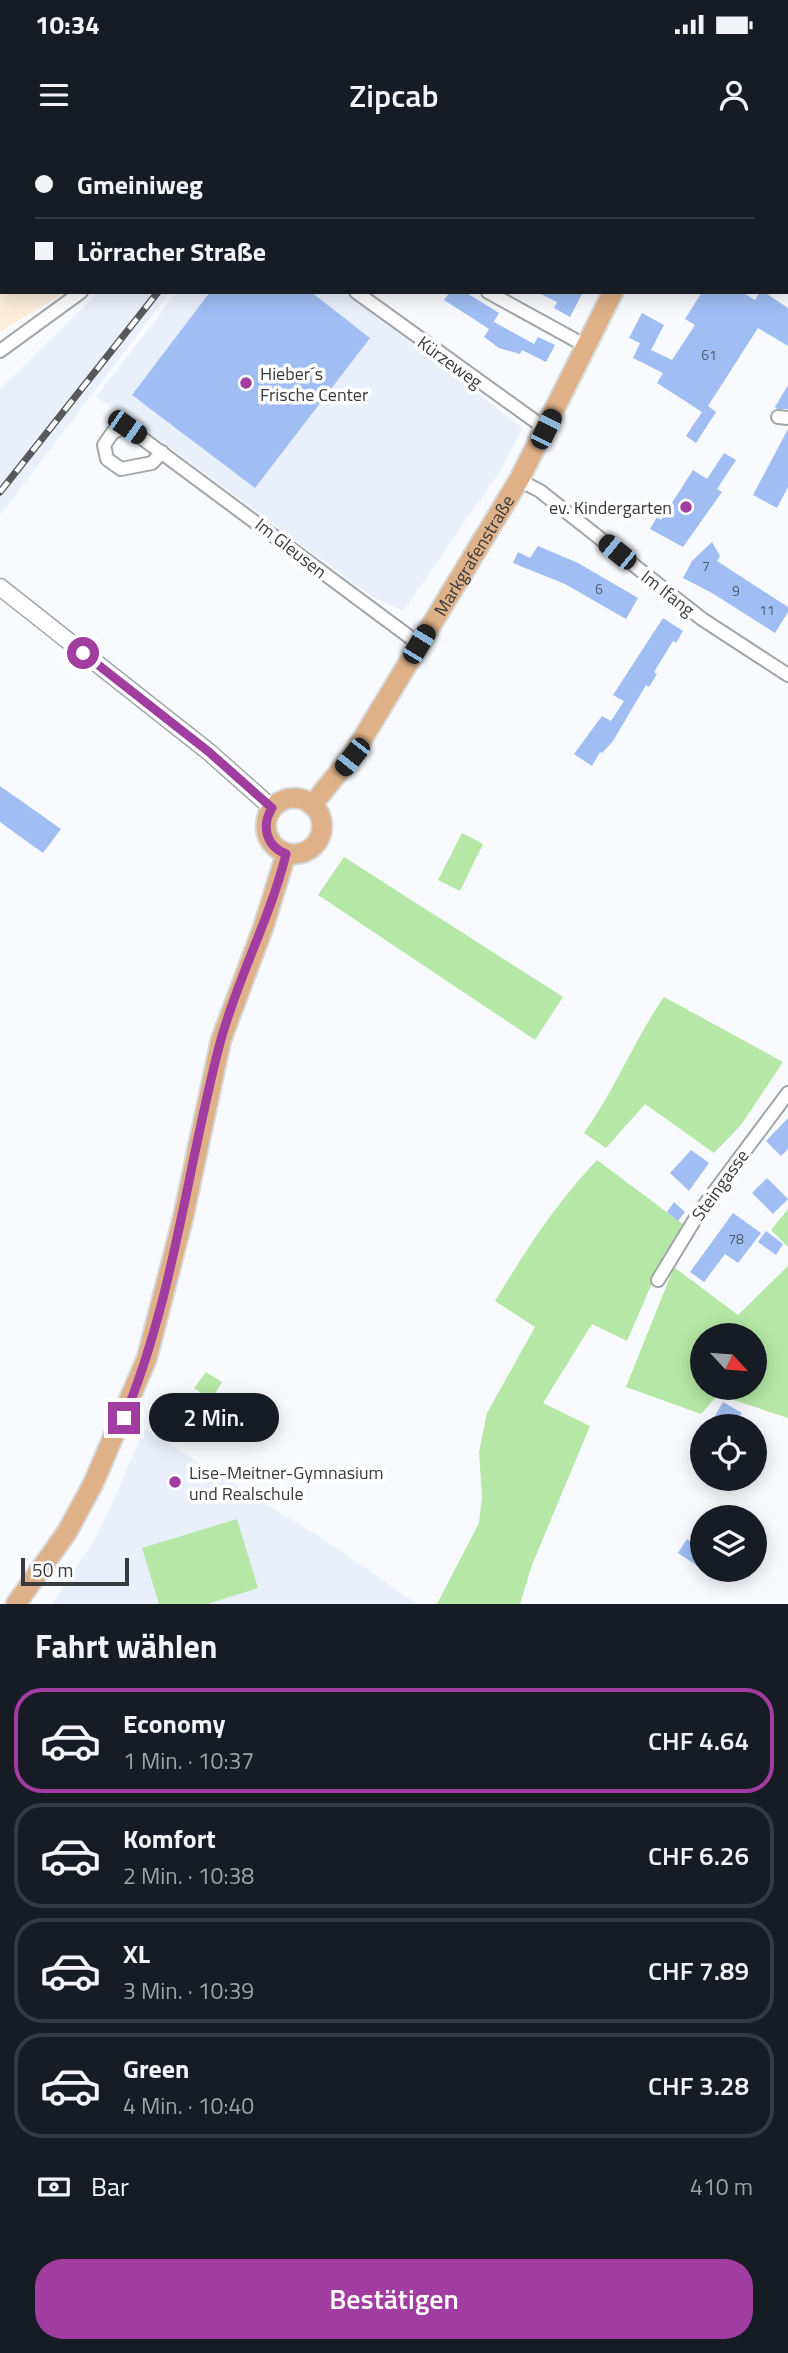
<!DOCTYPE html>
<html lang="de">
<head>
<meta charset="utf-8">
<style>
	:root { --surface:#171b24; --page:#20242c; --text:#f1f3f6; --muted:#9ea1a6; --line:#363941; --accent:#a13ca0 }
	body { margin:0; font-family:"Titillium Web",sans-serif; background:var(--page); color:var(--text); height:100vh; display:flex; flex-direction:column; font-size:26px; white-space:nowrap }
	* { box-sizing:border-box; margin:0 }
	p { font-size:23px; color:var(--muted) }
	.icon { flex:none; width:38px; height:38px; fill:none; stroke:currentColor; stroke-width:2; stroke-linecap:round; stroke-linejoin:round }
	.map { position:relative; height:1464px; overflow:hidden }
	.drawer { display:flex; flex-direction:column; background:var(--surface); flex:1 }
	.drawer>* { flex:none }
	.banner { position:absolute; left:0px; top:0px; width:789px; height:154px; box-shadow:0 4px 18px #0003; display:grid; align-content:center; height:154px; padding:0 35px; background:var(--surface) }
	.needle { width:46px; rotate:116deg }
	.controls { position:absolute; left:690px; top:1183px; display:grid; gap:14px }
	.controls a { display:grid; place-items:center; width:77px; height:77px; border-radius:50%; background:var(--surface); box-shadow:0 4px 18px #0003; font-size:35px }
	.scale { position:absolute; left:21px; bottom:18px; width:108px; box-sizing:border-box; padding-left:7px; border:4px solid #393a3b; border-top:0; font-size:19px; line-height:24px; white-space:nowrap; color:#393a3b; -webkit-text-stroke:5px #fff; paint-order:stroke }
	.end { position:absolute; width:32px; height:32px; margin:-16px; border:9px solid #a13ca0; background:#fff; box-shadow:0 0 0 4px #fff }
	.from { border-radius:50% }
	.bubble { position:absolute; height:49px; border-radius:24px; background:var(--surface); box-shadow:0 4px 18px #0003; font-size:23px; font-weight:600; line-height:49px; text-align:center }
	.car { position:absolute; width:21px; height:42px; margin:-21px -10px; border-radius:9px; box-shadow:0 0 5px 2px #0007; background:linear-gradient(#222 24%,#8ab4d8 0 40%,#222 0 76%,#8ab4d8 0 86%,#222 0) }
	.banner b { display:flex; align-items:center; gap:24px; height:66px; font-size:26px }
	.banner b+b { border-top:2px solid var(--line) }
	.banner i { width:18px; height:18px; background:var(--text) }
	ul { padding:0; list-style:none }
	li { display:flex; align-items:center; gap:21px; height:105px; margin:0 14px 10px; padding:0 21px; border:4px solid var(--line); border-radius:28px }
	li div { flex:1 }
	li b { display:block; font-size:26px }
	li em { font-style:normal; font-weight:600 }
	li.selected { border-color:var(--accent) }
	li>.icon { width:63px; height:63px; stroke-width:1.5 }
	h2 { padding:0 35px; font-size:32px; line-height:84px }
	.pay { display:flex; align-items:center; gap:18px; height:77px; padding:0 35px; font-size:26px }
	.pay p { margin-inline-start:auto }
	.action { display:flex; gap:14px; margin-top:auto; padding:14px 35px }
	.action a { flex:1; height:80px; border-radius:28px; background:var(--accent); color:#fff; font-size:28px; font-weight:600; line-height:80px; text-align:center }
	.status { display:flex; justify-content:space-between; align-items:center; height:49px; padding:0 35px; background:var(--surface); direction:ltr }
	.status svg { height:19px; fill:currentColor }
	header { display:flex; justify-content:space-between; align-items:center; height:91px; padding:0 35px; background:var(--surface); font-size:32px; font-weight:600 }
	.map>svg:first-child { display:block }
	.built { fill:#eaf0fb }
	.industrial { fill:#fceeda }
	.green { fill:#b5e8a6; fill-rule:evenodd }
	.building { fill:#a0bef4 }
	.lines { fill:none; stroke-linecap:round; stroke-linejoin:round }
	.minor-casing { stroke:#a3a6a9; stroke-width:16 }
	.tertiary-casing { stroke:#a3a6a9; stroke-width:19 }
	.primary-casing { stroke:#d7d8d8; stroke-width:23 }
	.minor { stroke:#fff; stroke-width:12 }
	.tertiary { stroke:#fff; stroke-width:16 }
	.primary { stroke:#deb188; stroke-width:19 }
	.rail-casing { stroke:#57585a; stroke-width:7 }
	.rail { stroke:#fff; stroke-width:4.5; stroke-dasharray:13; stroke-linecap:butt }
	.route { stroke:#a13ca0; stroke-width:9 }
	.poi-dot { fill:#a13ca0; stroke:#fff; stroke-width:2.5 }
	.labels { text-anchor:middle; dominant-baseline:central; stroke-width:7; stroke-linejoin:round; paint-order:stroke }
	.number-label { font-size:14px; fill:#535b69 }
	.street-label { font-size:18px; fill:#393a3b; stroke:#fff }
	.poi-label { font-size:18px; fill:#393a3b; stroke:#fff; text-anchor:start }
</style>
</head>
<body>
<div class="status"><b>10:34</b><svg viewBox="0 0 49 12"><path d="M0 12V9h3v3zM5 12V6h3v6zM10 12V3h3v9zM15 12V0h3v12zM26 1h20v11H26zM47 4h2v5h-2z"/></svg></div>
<header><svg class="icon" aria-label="menu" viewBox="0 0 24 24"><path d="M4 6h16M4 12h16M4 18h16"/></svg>Zipcab<svg class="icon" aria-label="person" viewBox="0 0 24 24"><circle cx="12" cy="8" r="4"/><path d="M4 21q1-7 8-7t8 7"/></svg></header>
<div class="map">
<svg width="788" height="1464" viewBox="0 0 788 1464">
	<rect width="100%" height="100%" fill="#f8fafe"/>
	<!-- built -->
	<g class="built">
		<polygon points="99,152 170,152 0,375 0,249"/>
		<polygon points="177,152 344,152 523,288 500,331 403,471 371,456 141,286 96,257"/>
		<polygon points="145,1289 326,1401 417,1464 52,1464 98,1394"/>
	</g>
	<!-- industrial -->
	<polygon class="industrial" points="0,0 125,2 2,2 2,152 64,152 0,192"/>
	<!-- green -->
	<g class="green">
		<polygon points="462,693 483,704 460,751 438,740"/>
		<polygon points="344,717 563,857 535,900 318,755"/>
		<path d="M664,857L783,922L741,985L714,1013L645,964L606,1008L584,993C615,950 634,900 664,857Z"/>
		<path d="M597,1020L684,1085L663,1118L627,1201L592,1184L543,1263L590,1286L532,1425L520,1464H437L479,1383L482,1357L479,1312L487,1273L535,1187L495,1161C526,1110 556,1063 597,1020Z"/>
		<polygon points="788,1069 788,1107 771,1090"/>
		<path d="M788,1126V1278L718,1255L701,1274L626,1247L674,1127L738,1175ZM702,1195H754V1248H702Z"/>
		<polygon points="206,1232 222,1242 211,1260 194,1248"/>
		<polygon points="237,1379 258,1448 207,1464 159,1464 142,1408"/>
	</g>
	<!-- building -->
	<g class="building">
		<polygon points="210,152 311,152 370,198 255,348 132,255"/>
		<polygon points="450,152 465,152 499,173 490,188 494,182 534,204 538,197 555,205 546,222 522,210 520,214 499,208 484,197 489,189 444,160"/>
		<polygon points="537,152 583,152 570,177 554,168 557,162"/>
		<polygon points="702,152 742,152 755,160 760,152 764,152 788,168 788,206 758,188 708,266 716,272 696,303 686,296 702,272 657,243 663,233 633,218 640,203 629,198 642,173 664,185 651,210 672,220 695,185 685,179"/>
		<polygon points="788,245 788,269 777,269 775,267"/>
		<polygon points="788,289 788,347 777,368 753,355"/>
		<polygon points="724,313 736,320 717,349 722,352 683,407 650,389 657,377 661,380 693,330 707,339"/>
		<polygon points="712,402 720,416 717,421 788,467 788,472 775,493 712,453 683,438 692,421"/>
		<polygon points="538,406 578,423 638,458 626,479 565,444 513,423 518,412 530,418"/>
		<polygon points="663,478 683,491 676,503 673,501 654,532 657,534 649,547 646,545 613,601 602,613 600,612 592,626 574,614 602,576 611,581 624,561 613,555"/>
		<polygon points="0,646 61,689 43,713 0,682"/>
		<polygon points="788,978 788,1009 781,1016 766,1001"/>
		<polygon points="691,1010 709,1023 689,1051 670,1033"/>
		<polygon points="767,1038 788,1059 773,1074 752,1053"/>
		<polygon points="674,1062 685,1072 678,1081 667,1072"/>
		<polygon points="733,1073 761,1093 738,1123 725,1114 704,1142 690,1132"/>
		<polygon points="766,1091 783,1104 776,1115 758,1102"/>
		<polygon points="723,1262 742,1273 734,1286 709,1286"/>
		<polygon points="702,1388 702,1429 678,1413 687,1399 692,1403"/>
	</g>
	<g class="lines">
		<defs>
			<g id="minor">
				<polyline points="785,0 788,2"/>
				<polyline points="205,2 206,0"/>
				<polyline points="326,2 327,0"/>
				<polyline points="356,152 546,289"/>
				<polyline points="488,152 586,206"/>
				<polyline points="0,211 81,152"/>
				<polyline points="778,277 788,278"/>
				<polyline points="162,312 152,323 121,329 107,319 104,305 113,292 127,287 419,504"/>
				<polyline points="519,340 540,351 702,479 788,535"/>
				<polyline points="658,1140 700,1071 788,953"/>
			</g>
			<polyline id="tertiary" points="0,447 209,612 272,668"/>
			<g id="primary">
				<polyline points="690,2 691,0"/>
				<circle cx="294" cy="686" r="28"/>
				<path id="s1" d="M312,665L352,616L519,340L613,152"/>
				<polyline points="16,1464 67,1392 93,1344 147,1218 183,1078 221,900 263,788 286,714"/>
			</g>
		</defs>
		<!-- minor casing -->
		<use href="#minor" class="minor-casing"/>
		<!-- tertiary casing -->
		<use href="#tertiary" class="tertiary-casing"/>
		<!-- primary casing -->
		<use href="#primary" class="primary-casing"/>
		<!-- minor -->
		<use href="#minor" class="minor"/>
		<!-- tertiary -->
		<use href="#tertiary" class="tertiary"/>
		<!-- primary -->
		<use href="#primary" class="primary"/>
		<defs>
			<g id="rail">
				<polyline points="276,2 278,0"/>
				<polyline points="0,352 158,152"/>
			</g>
		</defs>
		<!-- rail casing -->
		<use href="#rail" class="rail-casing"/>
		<!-- rail -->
		<use href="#rail" class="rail"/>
	</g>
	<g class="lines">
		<!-- route -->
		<path class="route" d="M83,513L209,612L272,668C261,686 266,706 286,714C270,779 237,839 220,903C187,1028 174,1157 124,1278"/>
	</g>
	<!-- markers -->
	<g class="poi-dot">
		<circle cx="246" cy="243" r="7"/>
		<circle cx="686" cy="367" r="7"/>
		<circle cx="175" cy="1342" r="7"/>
	</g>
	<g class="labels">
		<!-- number labels -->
		<g class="number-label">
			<text x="709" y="214">61</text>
			<text x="706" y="425">7</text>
			<text x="599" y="448">6</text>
			<text x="736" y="450">9</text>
			<text x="767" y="469">11</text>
			<text x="736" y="1098">78</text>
		</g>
		<!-- street labels -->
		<g class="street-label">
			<text transform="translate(450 222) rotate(36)">Kürzeweg</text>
			<text transform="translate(291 408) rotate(38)">Im Gleusen</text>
			<text stroke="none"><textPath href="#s1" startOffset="298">Markgrafenstraße</textPath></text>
			<text transform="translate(668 453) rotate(38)">Im Ifang</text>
			<text transform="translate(720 1045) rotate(-54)">Steingasse</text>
		</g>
		<!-- poi labels -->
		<g class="poi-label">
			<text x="260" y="233">Hieber´s<tspan x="260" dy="21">Frische Center</tspan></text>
			<text x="672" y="367" text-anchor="end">ev. Kindergarten</text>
			<text x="189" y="1332">Lise-Meitner-Gymnasium<tspan x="189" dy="21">und Realschule</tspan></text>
		</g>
	</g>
</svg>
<div class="controls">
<a><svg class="needle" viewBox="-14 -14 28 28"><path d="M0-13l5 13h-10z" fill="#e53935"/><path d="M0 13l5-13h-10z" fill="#9ea1a6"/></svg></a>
<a><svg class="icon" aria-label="locate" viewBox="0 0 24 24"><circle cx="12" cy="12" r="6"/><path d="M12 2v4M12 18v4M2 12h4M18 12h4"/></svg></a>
<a><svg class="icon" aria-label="layers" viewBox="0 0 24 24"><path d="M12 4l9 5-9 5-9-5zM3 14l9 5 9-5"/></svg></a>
</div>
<div class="scale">50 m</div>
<i class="end from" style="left:83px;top:513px"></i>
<i class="end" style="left:124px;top:1278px"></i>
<div class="bubble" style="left:149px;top:1253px;width:130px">2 Min.</div>
<i class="car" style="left:127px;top:287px;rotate:125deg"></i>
<i class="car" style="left:546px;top:289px;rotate:26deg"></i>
<i class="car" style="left:617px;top:412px;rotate:309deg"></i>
<i class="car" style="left:419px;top:504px;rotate:31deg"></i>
<i class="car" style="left:352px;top:617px;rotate:218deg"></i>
<div class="banner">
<b><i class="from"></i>Gmeiniweg</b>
<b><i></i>Lörracher Straße</b>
</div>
</div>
<section class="drawer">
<h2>Fahrt wählen</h2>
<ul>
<li class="selected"><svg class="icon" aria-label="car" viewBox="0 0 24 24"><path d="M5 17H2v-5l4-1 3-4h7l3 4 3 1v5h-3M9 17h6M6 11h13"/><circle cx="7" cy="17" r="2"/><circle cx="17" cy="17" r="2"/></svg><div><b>Economy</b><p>1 Min. · 10:37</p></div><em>CHF 4.64</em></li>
<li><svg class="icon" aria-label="car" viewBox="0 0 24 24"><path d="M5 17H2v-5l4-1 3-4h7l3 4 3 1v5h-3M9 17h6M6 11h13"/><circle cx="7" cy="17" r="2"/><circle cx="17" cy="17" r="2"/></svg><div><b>Komfort</b><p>2 Min. · 10:38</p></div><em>CHF 6.26</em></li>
<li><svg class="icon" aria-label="car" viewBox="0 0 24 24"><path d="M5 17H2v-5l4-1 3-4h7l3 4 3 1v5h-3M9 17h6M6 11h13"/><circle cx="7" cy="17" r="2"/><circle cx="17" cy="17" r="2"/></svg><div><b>XL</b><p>3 Min. · 10:39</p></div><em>CHF 7.89</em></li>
<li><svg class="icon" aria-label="car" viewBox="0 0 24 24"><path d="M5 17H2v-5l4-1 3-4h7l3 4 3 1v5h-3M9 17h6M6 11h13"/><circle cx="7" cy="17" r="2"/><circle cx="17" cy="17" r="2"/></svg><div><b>Green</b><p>4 Min. · 10:40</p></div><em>CHF 3.28</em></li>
</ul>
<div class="pay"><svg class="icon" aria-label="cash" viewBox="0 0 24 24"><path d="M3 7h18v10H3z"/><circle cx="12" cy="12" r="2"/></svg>Bar<p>410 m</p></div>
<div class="action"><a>Bestätigen</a></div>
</section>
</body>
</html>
